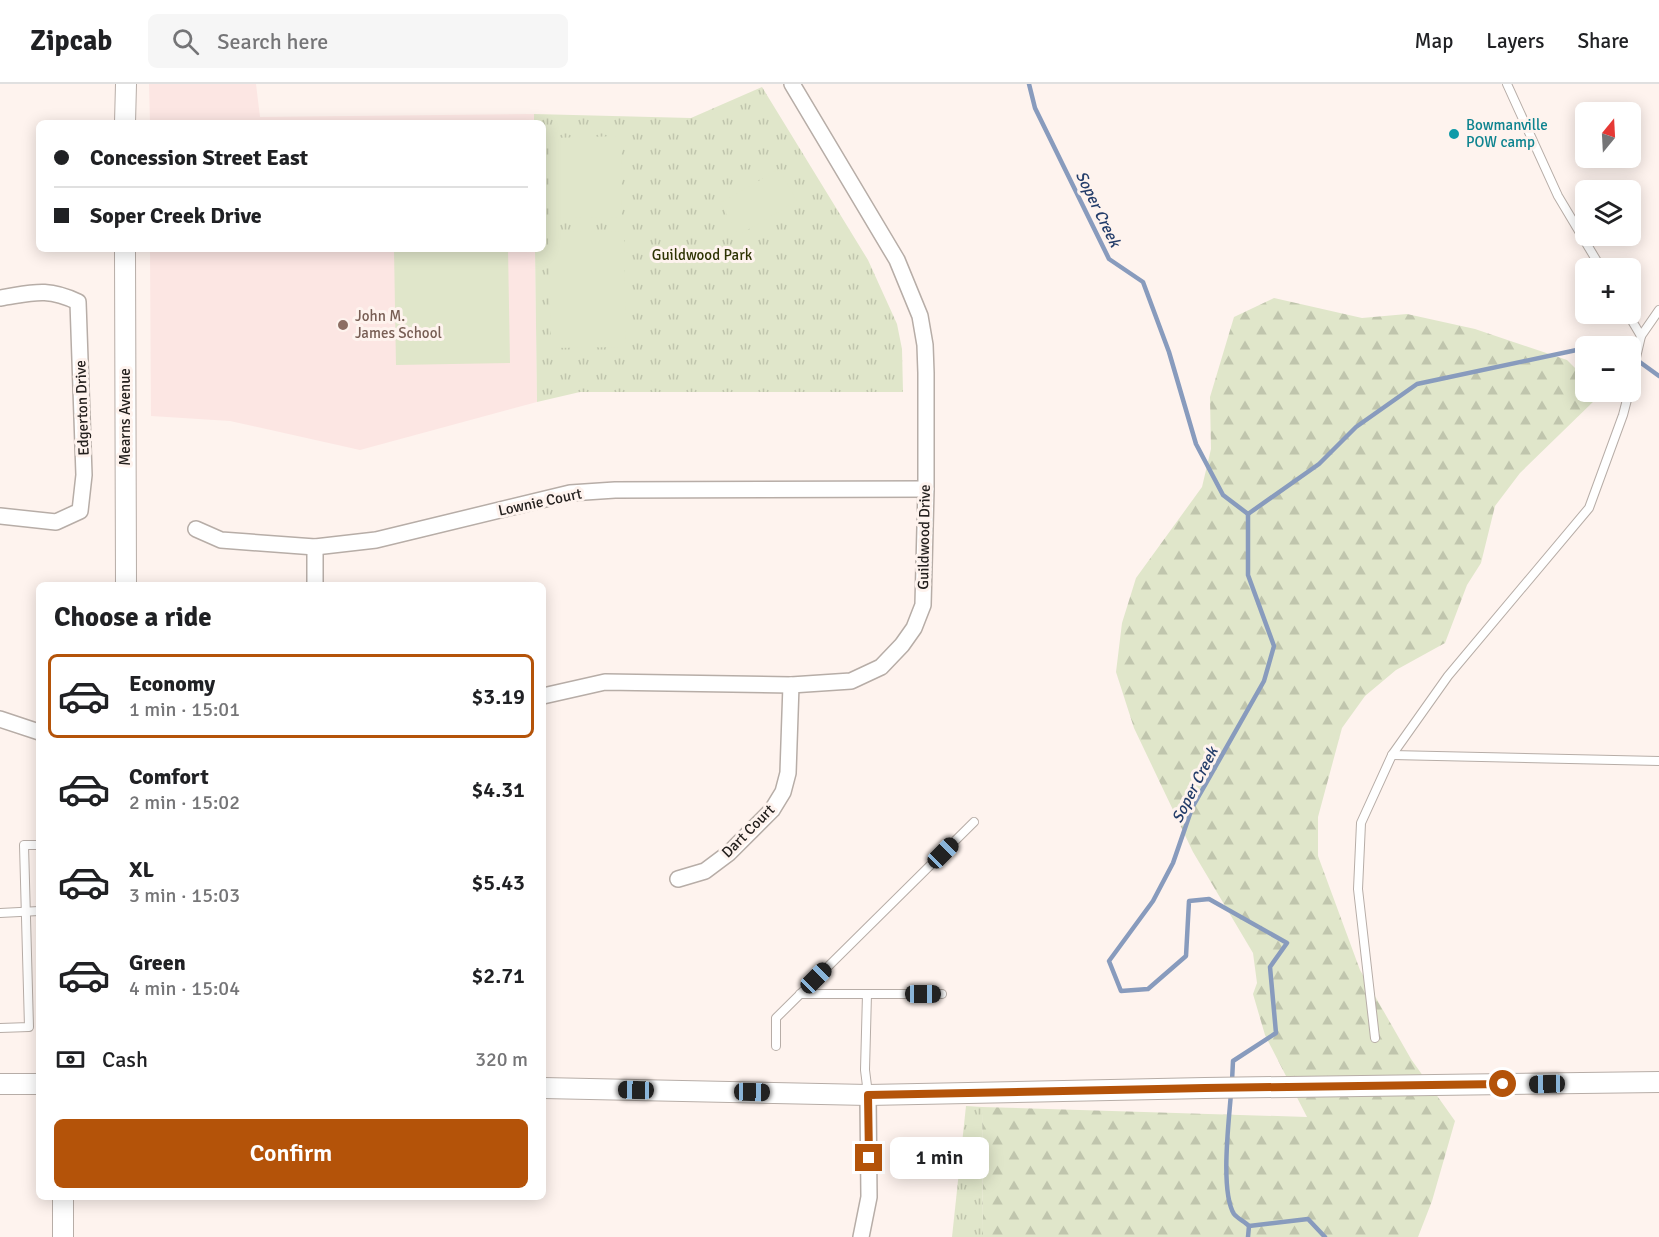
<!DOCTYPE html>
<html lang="en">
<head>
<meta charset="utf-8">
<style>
	:root { --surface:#fff; --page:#f6f6f6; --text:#202124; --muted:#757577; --line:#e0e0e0; --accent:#b45309 }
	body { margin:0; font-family:Signika,sans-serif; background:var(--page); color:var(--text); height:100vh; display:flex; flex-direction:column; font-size:22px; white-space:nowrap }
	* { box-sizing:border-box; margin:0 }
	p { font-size:20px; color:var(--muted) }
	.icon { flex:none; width:33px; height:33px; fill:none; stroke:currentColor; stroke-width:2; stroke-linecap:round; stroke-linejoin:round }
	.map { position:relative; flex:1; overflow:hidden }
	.drawer { position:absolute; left:36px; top:498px; width:510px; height:618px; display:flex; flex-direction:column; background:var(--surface); border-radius:9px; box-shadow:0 3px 15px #0003 }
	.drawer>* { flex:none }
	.guide { position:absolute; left:36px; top:36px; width:510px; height:132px; border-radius:9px; box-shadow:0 3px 15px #0003; display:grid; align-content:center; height:132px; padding:0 18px; background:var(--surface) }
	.needle { width:39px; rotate:18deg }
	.fabs { position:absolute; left:1575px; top:18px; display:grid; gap:12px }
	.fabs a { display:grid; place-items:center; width:66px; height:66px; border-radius:9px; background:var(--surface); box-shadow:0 3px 15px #0003; font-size:30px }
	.end { position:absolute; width:27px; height:27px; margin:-14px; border:8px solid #b45309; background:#fff; box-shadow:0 0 0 3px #fff }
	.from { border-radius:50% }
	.bubble { position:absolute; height:42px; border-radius:9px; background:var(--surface); box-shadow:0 3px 15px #0003; font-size:20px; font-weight:600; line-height:42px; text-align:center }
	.car { position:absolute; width:18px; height:36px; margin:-18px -9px; border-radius:8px; box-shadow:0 0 4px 2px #0007; background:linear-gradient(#222 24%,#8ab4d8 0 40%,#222 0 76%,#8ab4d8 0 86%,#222 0) }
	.guide b { display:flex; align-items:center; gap:21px; height:57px; font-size:22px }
	.guide b+b { border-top:2px solid var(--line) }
	.guide i { width:15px; height:15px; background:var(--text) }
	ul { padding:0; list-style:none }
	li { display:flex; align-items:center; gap:18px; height:84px; margin:0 12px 9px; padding:0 6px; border:3px solid transparent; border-radius:9px }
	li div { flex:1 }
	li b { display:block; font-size:22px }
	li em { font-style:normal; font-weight:600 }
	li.on { border-color:var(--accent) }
	li>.icon { width:54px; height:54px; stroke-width:1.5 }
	h2 { padding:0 18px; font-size:27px; line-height:72px }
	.pay { display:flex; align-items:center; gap:15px; height:66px; padding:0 18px; font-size:22px }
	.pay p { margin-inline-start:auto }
	.primary-button { display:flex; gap:12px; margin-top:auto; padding:12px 18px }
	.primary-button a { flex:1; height:69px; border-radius:9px; background:var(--accent); color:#fff; font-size:24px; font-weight:600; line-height:69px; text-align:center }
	header { display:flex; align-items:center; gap:36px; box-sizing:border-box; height:84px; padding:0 30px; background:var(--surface); border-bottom:2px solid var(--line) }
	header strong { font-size:28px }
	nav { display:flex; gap:33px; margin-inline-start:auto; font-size:21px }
	.search { width:420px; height:54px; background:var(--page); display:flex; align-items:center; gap:15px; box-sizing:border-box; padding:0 21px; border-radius:9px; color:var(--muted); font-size:22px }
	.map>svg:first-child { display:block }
	.education { fill:#fce6e3 }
	.forest { fill:url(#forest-firs) }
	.park { fill:url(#park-tufts) }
	.pitch { fill:#e0e6ca }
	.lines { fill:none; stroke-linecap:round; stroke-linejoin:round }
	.stream { stroke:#889bbd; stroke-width:4.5 }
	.service-casing { stroke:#b7ada7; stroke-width:10 }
	.minor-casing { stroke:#b7ada7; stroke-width:18 }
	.tertiary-casing { stroke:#b7ada7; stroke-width:22 }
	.service { stroke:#fff; stroke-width:8 }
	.minor { stroke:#fff; stroke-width:15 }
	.tertiary { stroke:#fff; stroke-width:20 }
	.route { stroke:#b45309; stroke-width:8 }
	.culture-dot { fill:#0f9aa8; stroke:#fef3ee; stroke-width:2 }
	.education-dot { fill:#8d6e63; stroke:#fef3ee; stroke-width:2 }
	.labels { text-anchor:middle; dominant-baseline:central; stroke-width:6; stroke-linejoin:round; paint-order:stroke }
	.culture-label { font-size:15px; fill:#0d838f; stroke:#fef3ee; text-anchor:start }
	.park-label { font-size:15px; fill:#2e3303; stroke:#fef3ee }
	.education-label { font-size:15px; fill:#785e54; stroke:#fef3ee; text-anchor:start }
	.street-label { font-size:15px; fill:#24201e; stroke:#fef3ee }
	.water-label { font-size:16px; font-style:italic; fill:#243d6a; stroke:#fef3ee }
</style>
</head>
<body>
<header>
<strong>Zipcab</strong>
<div class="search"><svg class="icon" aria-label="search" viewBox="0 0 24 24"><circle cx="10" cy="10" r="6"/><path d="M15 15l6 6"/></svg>Search here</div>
<nav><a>Map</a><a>Layers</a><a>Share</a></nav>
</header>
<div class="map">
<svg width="1659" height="1153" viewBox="0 0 1659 1153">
	<defs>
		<pattern id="forest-firs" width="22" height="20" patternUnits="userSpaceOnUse" patternTransform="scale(1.5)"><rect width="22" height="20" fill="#e0e6ca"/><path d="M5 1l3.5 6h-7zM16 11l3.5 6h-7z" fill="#c0c5ad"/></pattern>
		<pattern id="park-tufts" width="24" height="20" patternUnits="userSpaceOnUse" patternTransform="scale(1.5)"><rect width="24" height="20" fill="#e0e6ca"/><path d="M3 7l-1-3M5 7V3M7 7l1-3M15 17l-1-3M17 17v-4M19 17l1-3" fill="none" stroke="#c0c5ad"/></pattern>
	</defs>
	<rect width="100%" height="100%" fill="#fef3ee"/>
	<!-- education -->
	<g class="education">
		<polygon points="149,0 256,0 260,33 534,30 534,39 150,39"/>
		<polygon points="150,165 535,165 537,318 360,366 230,337 151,332"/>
	</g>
	<!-- forest -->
	<polygon class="forest" points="1274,214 1362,234 1407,230 1475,245 1567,276 1585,294 1586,308 1593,308 1596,315 1520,389 1495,422 1481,479 1467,501 1445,559 1396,586 1365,612 1342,644 1318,733 1318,772 1360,886 1411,975 1455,1037 1432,1117 1418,1153 983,1153 982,1023 1307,1033 1265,951 1253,910 1257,899 1253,869 1193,768 1134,644 1116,588 1122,539 1136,494 1202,403 1211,365 1210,313 1234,233"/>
	<!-- park -->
	<g class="park">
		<polygon points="762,3 868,176 897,240 902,265 903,308 580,308 537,318 535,165 543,165 543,39 534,39 534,30 691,34"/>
		<polygon points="966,1022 982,1023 983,1153 952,1153"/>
	</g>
	<!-- pitch -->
	<g class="pitch">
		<polygon points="621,52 622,133 550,134 549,54"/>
		<polygon points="779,85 797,117 739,151 720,119"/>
		<polygon points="624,147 626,263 551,264 548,148"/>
		<polygon points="394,165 508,165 510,279 396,281"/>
	</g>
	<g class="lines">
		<!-- stream -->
		<g class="stream">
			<polyline points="1029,0 1035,24 1109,175 1143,198 1169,268 1196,360 1223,411 1248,430"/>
			<polyline points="1594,262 1600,262"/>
			<polyline points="1630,271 1659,292"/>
			<polyline points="1248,430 1319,380 1356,343 1417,300 1586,264"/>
			<polyline points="1232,997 1233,977 1276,949 1270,883 1287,859 1209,815 1189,817 1186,872 1148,905 1121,907 1109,877 1153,817 1173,779 1192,724 1264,597 1274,562 1248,491 1248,430"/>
			<path d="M1231,1009C1229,1037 1220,1107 1234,1130C1237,1134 1245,1138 1249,1142L1248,1153"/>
			<polyline points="1249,1142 1308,1135 1325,1153"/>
		</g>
		<defs>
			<g id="service">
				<polyline points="1507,0 1558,112 1601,184"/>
				<polyline points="1628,230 1641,252 1630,299"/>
				<polyline points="1641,252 1659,226"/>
				<polyline points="1392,671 1659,677"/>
				<polyline points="0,829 39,827"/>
				<polyline points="800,910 942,910"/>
				<polyline points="867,910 865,986 868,1010"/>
				<polyline points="0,944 29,943 24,761 39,761"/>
				<polyline points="1375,954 1358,805 1361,739 1392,671 1448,592 1589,424 1623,331 1629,308"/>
				<polyline points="776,962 776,934 974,738"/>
			</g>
			<g id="minor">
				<path d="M0,214C33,209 46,203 78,218L84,391L80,427L56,438L0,432"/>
				<polyline points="196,445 221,456 315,463 376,456 570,409 615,406 926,405"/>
				<polyline points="315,501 315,463"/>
				<polyline points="543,612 605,598 791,601 851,597 881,583 902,561 914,544 923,521 926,405 926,289 925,261 920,232 897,176 792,0"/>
				<polyline points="0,635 39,648"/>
				<polyline points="678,795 705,787 729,769 772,726 783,708 788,689 791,601"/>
				<polyline points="861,1153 869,1113 868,1011"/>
			</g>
			<g id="tertiary">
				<polyline points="125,39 126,0"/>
				<polyline points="125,165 126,501"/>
				<polyline points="0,1000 39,1000"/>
				<polyline points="543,1004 868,1011 1205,1004 1659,998"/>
				<polyline points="63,1153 63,1113"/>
			</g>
		</defs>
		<!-- service casing -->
		<use href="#service" class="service-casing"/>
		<!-- minor casing -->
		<use href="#minor" class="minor-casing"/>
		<!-- tertiary casing -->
		<use href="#tertiary" class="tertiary-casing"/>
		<!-- service -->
		<use href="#service" class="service"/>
		<!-- minor -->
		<use href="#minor" class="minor"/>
		<!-- tertiary -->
		<use href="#tertiary" class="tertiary"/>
	</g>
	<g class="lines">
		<!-- route -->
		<polyline class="route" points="869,1074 868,1011 1205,1004 1503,1000"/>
	</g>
	<!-- markers -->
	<circle class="culture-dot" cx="1454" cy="50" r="6"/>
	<circle class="education-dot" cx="343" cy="241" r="6"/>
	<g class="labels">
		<!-- culture labels -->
		<g class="culture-label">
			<text x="1466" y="41">Bowmanville<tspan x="1466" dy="17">POW camp</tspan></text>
		</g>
		<!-- park labels -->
		<g class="park-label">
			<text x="702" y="171">Guildwood Park</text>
		</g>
		<!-- education labels -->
		<g class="education-label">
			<text x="355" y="232">John M.<tspan x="355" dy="17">James School</tspan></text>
		</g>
		<!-- street labels -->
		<g class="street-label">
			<text transform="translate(82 324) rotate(-92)">Edgerton Drive</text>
			<text transform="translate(125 333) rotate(-90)">Mearns Avenue</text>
			<text transform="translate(540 418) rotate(-12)">Lownie Court</text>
			<text transform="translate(924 453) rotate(-89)">Guildwood Drive</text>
			<text transform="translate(748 747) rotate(-45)">Dart Court</text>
		</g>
		<!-- water labels -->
		<g class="water-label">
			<text transform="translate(1098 125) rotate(64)">Soper Creek</text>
			<text transform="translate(1195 701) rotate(-63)">Soper Creek</text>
		</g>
	</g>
</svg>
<div class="fabs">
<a><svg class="needle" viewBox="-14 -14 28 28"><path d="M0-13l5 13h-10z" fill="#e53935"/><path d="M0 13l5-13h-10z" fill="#757577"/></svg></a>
<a><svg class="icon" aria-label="layers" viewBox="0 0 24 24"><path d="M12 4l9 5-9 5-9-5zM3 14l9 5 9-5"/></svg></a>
<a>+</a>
<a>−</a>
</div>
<i class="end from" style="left:1503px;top:1000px"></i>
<i class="end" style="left:869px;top:1074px"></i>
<div class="bubble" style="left:890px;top:1053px;width:99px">1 min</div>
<i class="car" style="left:943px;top:769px;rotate:45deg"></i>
<i class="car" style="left:816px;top:894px;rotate:45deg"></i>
<i class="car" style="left:923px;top:910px;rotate:90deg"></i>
<i class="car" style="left:1547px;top:1000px;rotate:269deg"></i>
<i class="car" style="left:636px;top:1006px;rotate:271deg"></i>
<i class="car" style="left:752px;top:1008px;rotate:91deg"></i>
<div class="guide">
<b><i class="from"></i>Concession Street East</b>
<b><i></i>Soper Creek Drive</b>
</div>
<section class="drawer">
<h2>Choose a ride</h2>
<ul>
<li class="on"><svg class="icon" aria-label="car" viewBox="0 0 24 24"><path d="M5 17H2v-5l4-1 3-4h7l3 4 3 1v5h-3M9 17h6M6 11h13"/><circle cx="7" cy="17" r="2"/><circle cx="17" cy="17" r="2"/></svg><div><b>Economy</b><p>1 min · 15:01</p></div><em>$3.19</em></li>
<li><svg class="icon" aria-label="car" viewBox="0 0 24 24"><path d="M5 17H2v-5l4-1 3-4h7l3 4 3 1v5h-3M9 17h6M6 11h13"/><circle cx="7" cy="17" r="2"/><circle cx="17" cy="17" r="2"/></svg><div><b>Comfort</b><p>2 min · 15:02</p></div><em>$4.31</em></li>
<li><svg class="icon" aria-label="car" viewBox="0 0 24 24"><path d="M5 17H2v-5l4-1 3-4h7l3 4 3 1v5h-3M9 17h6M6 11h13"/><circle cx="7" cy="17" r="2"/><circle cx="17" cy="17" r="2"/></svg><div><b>XL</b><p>3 min · 15:03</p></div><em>$5.43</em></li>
<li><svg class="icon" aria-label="car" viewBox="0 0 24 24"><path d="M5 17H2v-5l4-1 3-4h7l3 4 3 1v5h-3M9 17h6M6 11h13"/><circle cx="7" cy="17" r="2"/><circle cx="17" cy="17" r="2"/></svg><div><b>Green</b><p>4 min · 15:04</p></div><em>$2.71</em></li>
</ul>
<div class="pay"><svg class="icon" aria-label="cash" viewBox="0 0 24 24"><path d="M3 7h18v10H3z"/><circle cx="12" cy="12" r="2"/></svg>Cash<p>320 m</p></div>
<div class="primary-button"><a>Confirm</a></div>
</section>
</div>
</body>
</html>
